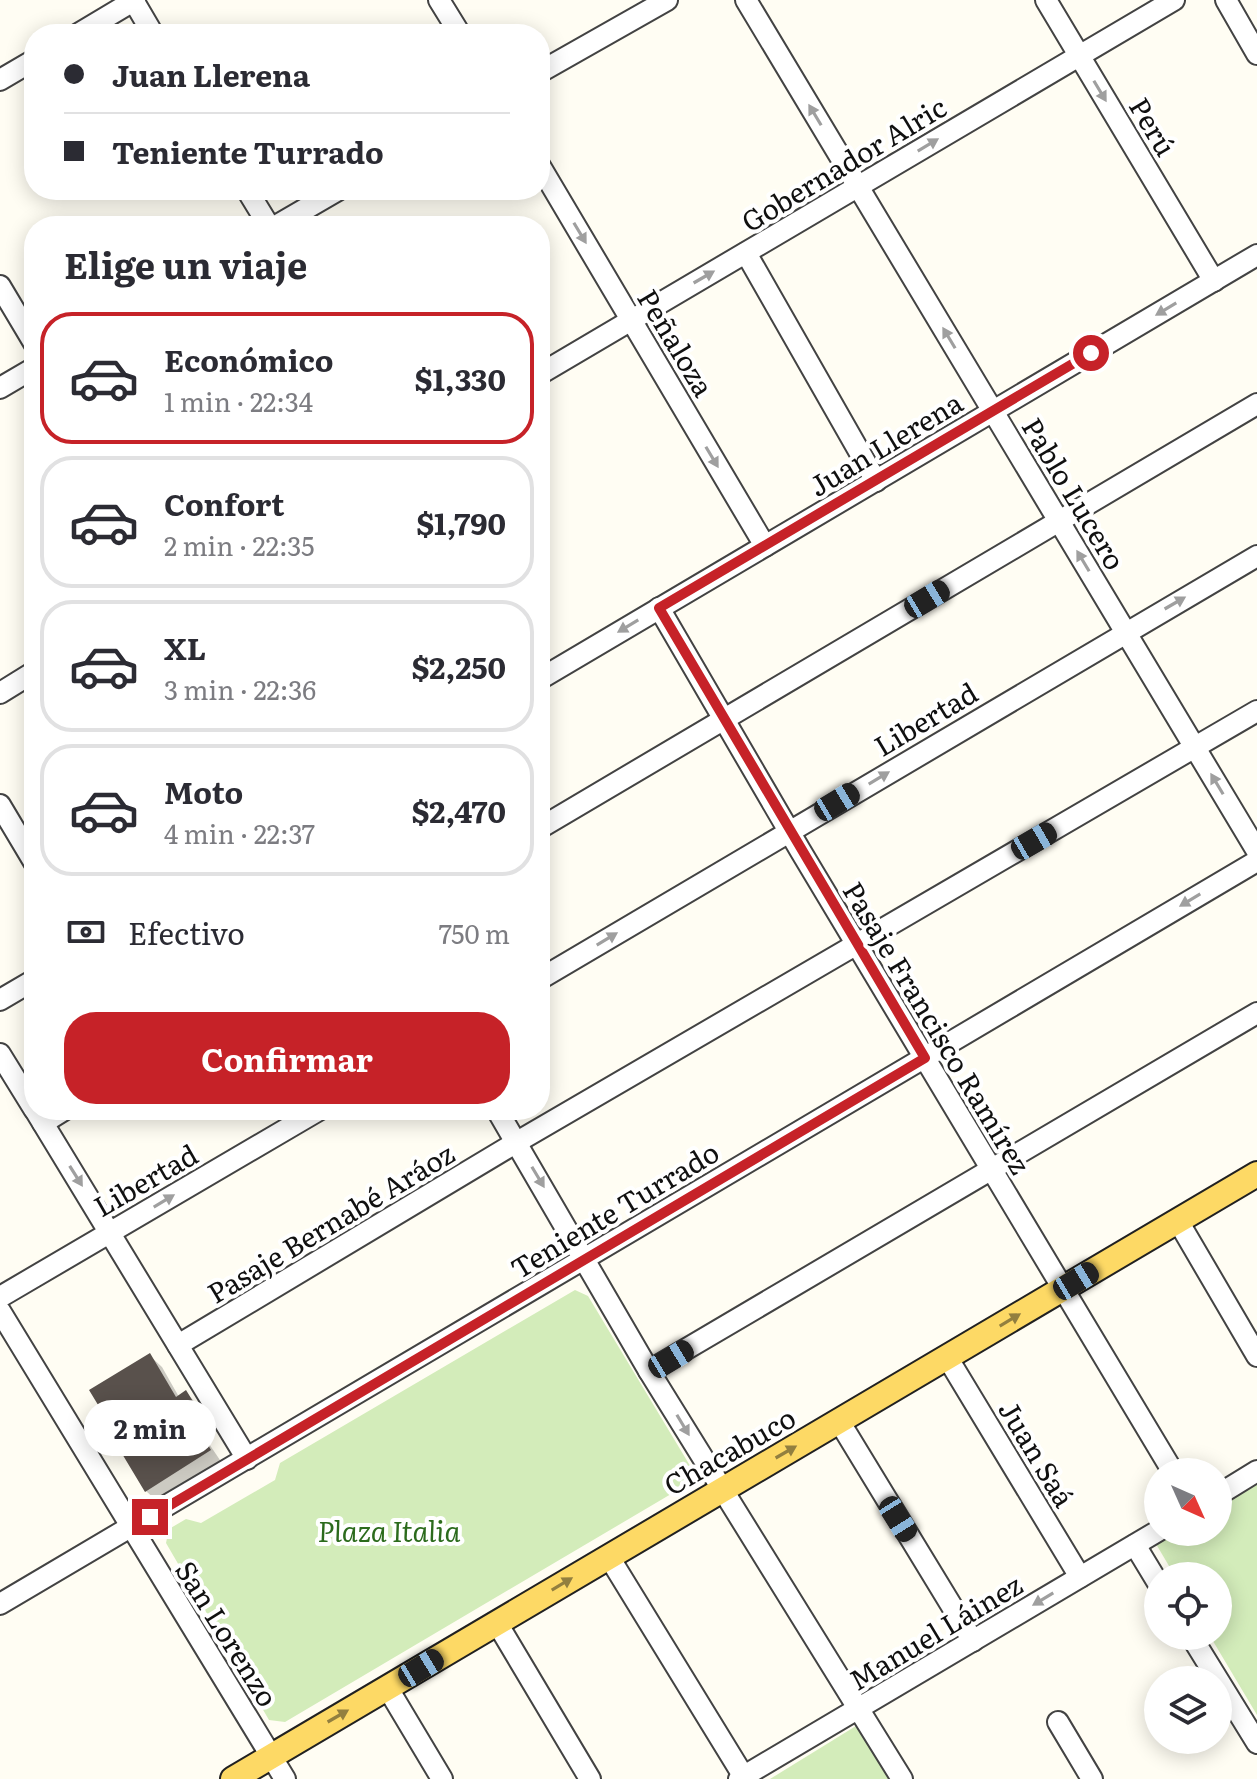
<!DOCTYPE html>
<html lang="es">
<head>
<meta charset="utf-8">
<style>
	:root { --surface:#fff; --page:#f2f2f3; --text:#2b2b33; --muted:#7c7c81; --line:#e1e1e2; --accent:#c62228 }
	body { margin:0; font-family:Literata,serif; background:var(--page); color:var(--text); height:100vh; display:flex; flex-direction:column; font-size:30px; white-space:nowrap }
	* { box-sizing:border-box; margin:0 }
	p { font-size:26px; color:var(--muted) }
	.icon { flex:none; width:44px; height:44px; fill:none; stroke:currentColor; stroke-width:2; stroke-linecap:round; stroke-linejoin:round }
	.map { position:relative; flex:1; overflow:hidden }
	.sheet { position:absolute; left:24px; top:216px; width:526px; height:904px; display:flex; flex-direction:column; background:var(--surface); border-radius:32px; box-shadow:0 4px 20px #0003 }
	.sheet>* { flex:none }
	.top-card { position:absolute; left:24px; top:24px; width:526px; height:176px; border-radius:32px; box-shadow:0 4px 20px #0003; display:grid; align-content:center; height:176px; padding:0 40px; background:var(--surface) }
	.needle { width:52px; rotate:135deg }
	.fabs { position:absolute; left:1144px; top:1458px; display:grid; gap:16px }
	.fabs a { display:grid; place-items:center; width:88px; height:88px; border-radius:50%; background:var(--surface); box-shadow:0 4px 20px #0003; font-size:40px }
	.end { position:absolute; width:36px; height:36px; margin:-18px; border:10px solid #c62228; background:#fff; box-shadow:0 0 0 4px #fff }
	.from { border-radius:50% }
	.bubble { position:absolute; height:56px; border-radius:28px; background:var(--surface); box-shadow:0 4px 20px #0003; font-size:26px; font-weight:700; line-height:56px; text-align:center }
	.car { position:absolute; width:24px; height:48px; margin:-24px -12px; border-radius:10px; box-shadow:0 0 6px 2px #0007; background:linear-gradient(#222 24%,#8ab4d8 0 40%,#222 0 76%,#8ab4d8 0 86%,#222 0) }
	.top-card b { display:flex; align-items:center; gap:28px; height:76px; font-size:30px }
	.top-card b+b { border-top:2px solid var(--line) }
	.top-card i { width:20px; height:20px; background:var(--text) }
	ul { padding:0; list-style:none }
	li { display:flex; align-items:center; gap:24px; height:132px; margin:0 16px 12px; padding:0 24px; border:4px solid var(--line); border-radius:32px }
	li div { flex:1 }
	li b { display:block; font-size:30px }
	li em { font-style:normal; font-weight:700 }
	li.current { border-color:var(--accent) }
	li>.icon { width:72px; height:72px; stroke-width:1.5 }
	h2 { padding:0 40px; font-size:36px; line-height:96px }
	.pay { display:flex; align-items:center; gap:20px; height:88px; padding:0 40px; font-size:30px }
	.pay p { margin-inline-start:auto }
	.cta { display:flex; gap:16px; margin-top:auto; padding:16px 40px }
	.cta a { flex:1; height:92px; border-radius:32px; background:var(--accent); color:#fff; font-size:32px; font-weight:700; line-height:92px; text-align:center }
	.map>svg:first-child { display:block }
	.green { fill:#d3ecba }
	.shadow { fill:#0003 }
	.building { fill:#59514c }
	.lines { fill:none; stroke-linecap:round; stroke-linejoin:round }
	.minor-casing { stroke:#434343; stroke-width:24 }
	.major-casing { stroke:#212121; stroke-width:28 }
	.minor { stroke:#fff; stroke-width:20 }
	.major { stroke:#fdd965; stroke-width:24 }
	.oneway { fill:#9f9f9f }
	.oneway2 { fill:#927f3f }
	.route { stroke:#c62228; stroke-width:10 }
	.labels { text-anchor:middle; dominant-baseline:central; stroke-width:8; stroke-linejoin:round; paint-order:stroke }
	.street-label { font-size:28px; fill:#101010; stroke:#fff }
	.park-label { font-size:28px; font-style:italic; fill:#2c6b1d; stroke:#fff }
</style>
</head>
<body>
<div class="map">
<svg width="1257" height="1779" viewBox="0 0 1257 1779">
	<rect width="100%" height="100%" fill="#fffdf3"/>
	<!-- green -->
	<g class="green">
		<polygon points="575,1290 588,1296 692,1469 688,1484 285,1722 269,1720 166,1543 169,1529 186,1519 201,1523 275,1480 280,1463"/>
		<polygon points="1257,1484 1257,1715 1210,1636 1218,1636 1218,1576 1175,1576 1156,1544 1176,1532 1218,1532 1218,1507"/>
		<polygon points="856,1726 889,1779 770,1779"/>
	</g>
	<!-- shadow -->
	<polygon class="shadow" points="149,1355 162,1367 179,1397 186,1393 198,1405 205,1416 197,1421 203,1435 222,1463 159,1503 146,1491 122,1450 118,1453 97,1426 109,1419"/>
	<!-- building -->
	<polygon class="building" points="150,1353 176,1397 186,1390 194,1403 187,1408 194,1421 185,1426 189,1431 197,1426 211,1450 145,1492 112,1437 104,1441 94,1425 106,1418 89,1390"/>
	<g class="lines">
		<defs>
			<g id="minor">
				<polyline points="133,0 153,34"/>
				<polyline points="439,0 460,34"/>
				<polyline points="746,0 1257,851"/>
				<polyline points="1046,0 1214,281"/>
				<polyline points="1226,0 1257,54"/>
				<polyline points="78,34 135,0"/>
				<polyline points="540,72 667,0"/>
				<polyline points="0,80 34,60"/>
				<polyline points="540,166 765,546"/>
				<polyline points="247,190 269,226"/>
				<polyline points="276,226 338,190"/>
				<polyline points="746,253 876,481"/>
				<polyline points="0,286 34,343"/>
				<polyline points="540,374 1174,0"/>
				<polyline points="0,388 34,368"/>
				<polyline points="659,608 800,850 1173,1472"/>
				<polyline points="540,679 1257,255"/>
				<polyline points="0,693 34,672"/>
				<polyline points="0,805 34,862"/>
				<polyline points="540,828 1257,404"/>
				<polyline points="540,979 1257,556"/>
				<polyline points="0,1000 34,980"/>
				<polyline points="0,1054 34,1109"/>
				<polyline points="35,1110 247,1459"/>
				<polyline points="497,1110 649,1371 902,1779"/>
				<polyline points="43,1123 64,1110"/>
				<polyline points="1178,1221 1257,1356"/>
				<polyline points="0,1297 319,1110"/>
				<polyline points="0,1311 285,1779"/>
				<polyline points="178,1345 517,1142 1257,711"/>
				<polyline points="947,1357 1080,1577"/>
				<polyline points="649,1371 1257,1013"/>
				<polyline points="839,1421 973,1641"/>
				<polyline points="1218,1495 1257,1471"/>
				<polyline points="1135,1545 1158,1583"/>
				<polyline points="609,1557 744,1777"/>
				<polyline points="0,1604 1257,861"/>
				<polyline points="497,1623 590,1779"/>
				<polyline points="1191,1636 1257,1743"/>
				<polyline points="387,1687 442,1779"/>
				<polyline points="1058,1722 1092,1779"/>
				<polyline points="739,1779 1158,1531"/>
			</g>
			<polyline id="major" points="233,1779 1257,1174"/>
		</defs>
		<!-- minor casing -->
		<use href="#minor" class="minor-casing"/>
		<!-- major casing -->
		<use href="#major" class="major-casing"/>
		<!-- minor -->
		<use href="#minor" class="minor"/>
		<!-- major -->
		<use href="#major" class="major"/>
	</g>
	<!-- one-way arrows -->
	<defs><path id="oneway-solid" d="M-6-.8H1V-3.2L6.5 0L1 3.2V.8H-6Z" transform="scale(2)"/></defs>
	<g class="oneway">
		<use href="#oneway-solid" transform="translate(1100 91) rotate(59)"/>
		<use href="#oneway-solid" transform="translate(815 115) rotate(-121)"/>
		<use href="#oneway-solid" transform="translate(928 145) rotate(-31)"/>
		<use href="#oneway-solid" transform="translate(580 233) rotate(59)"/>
		<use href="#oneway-solid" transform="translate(704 277) rotate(-30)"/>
		<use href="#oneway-solid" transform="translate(1166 309) rotate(149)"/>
		<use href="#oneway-solid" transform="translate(949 338) rotate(-121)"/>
		<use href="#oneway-solid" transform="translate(712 457) rotate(59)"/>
		<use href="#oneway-solid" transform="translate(1083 561) rotate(-121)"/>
		<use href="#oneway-solid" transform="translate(1175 603) rotate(-30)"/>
		<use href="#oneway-solid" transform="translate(628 626) rotate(149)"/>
		<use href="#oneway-solid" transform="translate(879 778) rotate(-31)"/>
		<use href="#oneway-solid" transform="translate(1217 784) rotate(-121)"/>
		<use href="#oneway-solid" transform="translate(1190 900) rotate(149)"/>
		<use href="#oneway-solid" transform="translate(607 939) rotate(-31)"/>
		<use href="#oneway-solid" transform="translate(76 1176) rotate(58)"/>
		<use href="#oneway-solid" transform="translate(538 1177) rotate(59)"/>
		<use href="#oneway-solid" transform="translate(164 1201) rotate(-31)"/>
		<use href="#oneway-solid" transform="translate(683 1425) rotate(59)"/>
		<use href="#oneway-solid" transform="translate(1043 1599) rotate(149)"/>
	</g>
	<g class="oneway2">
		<use href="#oneway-solid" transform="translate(1010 1320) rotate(-31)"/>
		<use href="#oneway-solid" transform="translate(786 1452) rotate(-30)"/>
		<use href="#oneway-solid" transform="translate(562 1584) rotate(-31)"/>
		<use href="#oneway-solid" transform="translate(338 1716) rotate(-30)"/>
	</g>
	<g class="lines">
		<!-- route -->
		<polyline class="route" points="150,1517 925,1058 659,608 1091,353"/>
	</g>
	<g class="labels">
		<!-- street labels -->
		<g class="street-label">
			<text transform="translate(1154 126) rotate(59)">Perú</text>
			<text transform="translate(843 163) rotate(-31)">Gobernador Alric</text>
			<text transform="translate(677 342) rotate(59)">Peñaloza</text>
			<text transform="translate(885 443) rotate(-31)">Juan Llerena</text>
			<text transform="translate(1075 493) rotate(59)">Pablo Lucero</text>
			<text transform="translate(925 718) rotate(-31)">Libertad</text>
			<text transform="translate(938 1027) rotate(59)">Pasaje Francisco Ramírez</text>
			<text transform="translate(145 1179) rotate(-30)">Libertad</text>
			<text transform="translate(614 1209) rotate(-31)">Teniente Turrado</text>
			<text transform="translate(330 1222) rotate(-31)">Pasaje Bernabé Aráoz</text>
			<text transform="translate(729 1450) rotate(-30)">Chacabuco</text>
			<text transform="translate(1038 1453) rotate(59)">Juan Saá</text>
			<text transform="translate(935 1631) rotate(-31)">Manuel Láinez</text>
			<text transform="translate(228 1633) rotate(58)">San Lorenzo</text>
		</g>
		<!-- park labels -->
		<g class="park-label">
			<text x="389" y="1530">Plaza Italia</text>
		</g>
	</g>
</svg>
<div class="fabs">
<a><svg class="needle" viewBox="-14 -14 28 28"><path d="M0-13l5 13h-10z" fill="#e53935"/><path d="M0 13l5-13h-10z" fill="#7c7c81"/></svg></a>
<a><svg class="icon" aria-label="locate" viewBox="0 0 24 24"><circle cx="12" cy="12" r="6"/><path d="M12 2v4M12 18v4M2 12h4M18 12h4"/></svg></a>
<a><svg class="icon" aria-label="layers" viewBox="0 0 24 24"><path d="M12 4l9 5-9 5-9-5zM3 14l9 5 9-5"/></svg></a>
</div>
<i class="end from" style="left:1091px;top:353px"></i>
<i class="end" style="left:150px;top:1517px"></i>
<div class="bubble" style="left:84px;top:1400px;width:132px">2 min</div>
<i class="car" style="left:927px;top:599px;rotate:59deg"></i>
<i class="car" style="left:837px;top:802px;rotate:59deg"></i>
<i class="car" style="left:1034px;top:841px;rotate:60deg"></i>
<i class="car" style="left:1076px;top:1281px;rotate:59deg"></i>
<i class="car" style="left:671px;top:1359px;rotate:59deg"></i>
<i class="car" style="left:898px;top:1519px;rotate:148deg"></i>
<i class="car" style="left:421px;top:1668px;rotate:59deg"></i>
<div class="top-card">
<b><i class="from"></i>Juan Llerena</b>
<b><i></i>Teniente Turrado</b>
</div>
<section class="sheet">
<h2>Elige un viaje</h2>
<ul>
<li class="current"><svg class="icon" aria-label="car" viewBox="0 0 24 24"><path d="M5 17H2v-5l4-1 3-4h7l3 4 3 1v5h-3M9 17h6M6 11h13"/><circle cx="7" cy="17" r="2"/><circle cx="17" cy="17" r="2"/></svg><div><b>Económico</b><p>1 min · 22:34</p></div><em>$1,330</em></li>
<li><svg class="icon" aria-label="car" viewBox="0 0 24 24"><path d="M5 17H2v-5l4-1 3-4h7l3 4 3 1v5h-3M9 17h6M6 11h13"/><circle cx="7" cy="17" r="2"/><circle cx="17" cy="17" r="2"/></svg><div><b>Confort</b><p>2 min · 22:35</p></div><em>$1,790</em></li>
<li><svg class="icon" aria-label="car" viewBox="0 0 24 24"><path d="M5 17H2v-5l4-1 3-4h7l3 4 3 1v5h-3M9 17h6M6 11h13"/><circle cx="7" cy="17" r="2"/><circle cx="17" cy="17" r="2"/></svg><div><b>XL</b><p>3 min · 22:36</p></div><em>$2,250</em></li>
<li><svg class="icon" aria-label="car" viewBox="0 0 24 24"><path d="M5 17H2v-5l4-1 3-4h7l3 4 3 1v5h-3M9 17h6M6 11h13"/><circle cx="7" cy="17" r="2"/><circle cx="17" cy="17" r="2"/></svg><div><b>Moto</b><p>4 min · 22:37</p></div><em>$2,470</em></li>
</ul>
<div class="pay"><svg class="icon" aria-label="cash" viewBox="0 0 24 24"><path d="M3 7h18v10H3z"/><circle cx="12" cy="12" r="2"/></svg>Efectivo<p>750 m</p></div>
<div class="cta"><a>Confirmar</a></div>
</section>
</div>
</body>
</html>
